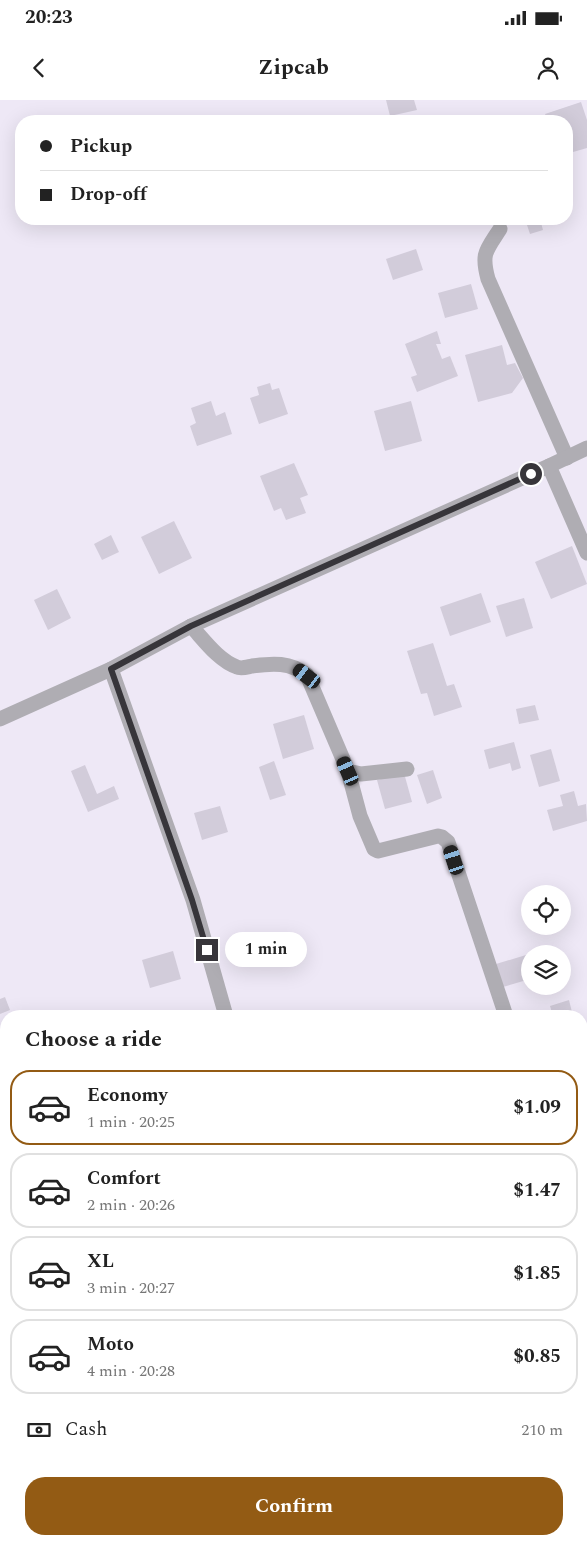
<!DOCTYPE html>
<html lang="en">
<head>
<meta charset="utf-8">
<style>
	:root { --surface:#fff; --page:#f6f6f6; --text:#222; --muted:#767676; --line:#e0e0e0; --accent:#935b14 }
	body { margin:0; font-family:Spectral,serif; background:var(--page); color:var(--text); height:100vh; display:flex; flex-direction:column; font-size:19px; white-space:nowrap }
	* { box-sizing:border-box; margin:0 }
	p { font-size:16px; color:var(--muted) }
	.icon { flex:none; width:28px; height:28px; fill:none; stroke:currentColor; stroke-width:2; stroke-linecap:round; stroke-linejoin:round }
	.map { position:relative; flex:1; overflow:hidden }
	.panel { position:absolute; left:0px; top:910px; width:588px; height:535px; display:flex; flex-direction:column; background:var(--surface); border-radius:20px 20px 0 0; box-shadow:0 5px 20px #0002 }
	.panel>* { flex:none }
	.hud { position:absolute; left:15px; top:15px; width:558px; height:110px; border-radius:20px; box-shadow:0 5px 20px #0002; display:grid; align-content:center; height:110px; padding:0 25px; background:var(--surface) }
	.buttons { position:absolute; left:521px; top:785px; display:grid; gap:10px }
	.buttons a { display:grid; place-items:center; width:50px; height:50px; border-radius:50%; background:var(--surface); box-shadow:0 5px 20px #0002; font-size:25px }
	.end { position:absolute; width:22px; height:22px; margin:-11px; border:6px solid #37353a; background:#fff; box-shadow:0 0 0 2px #fff }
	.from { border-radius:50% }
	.bubble { position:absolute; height:35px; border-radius:18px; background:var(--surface); box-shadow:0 5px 20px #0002; font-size:16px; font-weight:700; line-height:35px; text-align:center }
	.car { position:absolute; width:15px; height:30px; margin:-15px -8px; border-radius:6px; box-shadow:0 0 4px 1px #0007; background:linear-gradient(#222 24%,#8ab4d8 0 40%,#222 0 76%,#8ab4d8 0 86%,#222 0) }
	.hud b { display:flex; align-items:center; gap:18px; height:48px; font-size:19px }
	.hud b+b { border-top:1px solid var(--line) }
	.hud i { width:12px; height:12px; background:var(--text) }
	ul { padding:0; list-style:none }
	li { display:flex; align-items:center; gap:15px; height:75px; margin:0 10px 8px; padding:0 15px; border:2px solid var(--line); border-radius:20px }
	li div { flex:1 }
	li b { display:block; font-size:19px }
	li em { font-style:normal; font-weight:700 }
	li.on { border-color:var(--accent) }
	li>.icon { width:45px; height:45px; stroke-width:1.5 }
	h2 { padding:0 25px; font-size:22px; line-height:60px }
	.pay { display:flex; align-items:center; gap:12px; height:55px; padding:0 25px; font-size:19px }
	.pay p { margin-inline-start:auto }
	.button { display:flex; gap:10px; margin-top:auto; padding:10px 25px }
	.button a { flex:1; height:58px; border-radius:20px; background:var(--accent); color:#fff; font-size:20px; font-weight:700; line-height:58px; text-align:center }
	.status { display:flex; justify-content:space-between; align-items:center; height:35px; padding:0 25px; background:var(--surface); direction:ltr }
	.status svg { height:14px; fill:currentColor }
	header { display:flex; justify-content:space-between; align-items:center; height:65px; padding:0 25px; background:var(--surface); font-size:22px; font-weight:700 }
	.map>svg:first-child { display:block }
	.building { fill:#d2ccda }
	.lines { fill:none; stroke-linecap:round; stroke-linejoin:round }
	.minor { stroke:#afadb3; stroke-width:15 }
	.tertiary { stroke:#afadb3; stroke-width:15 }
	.route { stroke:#37353a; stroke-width:6 }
</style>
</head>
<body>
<div class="status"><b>20:23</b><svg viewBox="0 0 49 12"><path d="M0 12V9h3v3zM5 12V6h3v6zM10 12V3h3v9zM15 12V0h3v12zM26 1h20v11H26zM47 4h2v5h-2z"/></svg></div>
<header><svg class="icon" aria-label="back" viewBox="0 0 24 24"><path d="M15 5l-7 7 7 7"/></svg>Zipcab<svg class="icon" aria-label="person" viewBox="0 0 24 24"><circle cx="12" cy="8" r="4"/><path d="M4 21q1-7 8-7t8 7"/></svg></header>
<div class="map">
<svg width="587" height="1445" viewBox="0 0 587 1445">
	<rect width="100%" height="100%" fill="#eee8f6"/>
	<!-- building -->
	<g class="building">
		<polygon points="386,0 414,0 417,10 390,16"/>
		<polygon points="581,2 587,20 587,48 566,54 566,21 548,21 545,14"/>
		<polygon points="504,16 505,21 487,21"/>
		<polygon points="512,119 540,119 543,130 530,134 526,122 514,125"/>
		<polygon points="416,149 423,170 393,180 386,159"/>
		<polygon points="471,184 478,209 445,218 438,193"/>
		<polygon points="437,231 441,244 436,244 442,259 450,256 458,276 417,292 411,277 417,275 405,244"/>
		<polygon points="502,245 507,265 515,263 523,278 512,293 478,302 465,255"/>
		<polygon points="270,283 272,290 279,288 288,314 259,324 250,298 259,295 257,287"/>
		<polygon points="211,301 216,316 225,312 232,334 197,346 190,326 196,323 191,308"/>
		<polygon points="411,301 422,341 385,351 374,311"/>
		<polygon points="294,363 308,395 300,398 306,413 286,420 281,408 274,411 260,376"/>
		<polygon points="174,421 192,458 159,474 141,437"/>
		<polygon points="111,435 119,452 102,460 94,444"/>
		<polygon points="572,446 587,484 551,499 535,462"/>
		<polygon points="57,489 71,518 48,530 34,500"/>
		<polygon points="481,493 491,522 450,536 440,507"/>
		<polygon points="524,498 533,528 506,537 496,506"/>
		<polygon points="433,543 447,586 454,584 462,607 434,616 427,593 421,594 407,551"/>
		<polygon points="535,605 539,620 519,624 516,609"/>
		<polygon points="304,615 314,649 283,659 273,624"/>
		<polygon points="514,642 521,668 512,671 510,663 489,669 484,650"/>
		<polygon points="551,649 560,681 539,687 530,655"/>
		<polygon points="274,661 286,695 270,700 259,667"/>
		<polygon points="85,665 97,694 114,686 119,699 88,712 71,671"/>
		<polygon points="433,670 442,698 427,704 417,675"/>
		<polygon points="404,673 412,702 385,709 377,680"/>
		<polygon points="574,691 578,706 586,704 587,721 553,731 547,710 563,706 560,695"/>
		<polygon points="220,706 228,732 202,740 194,713"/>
		<polygon points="173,851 181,879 150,888 142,860"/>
		<polygon points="526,855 530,867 530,879 503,887 496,864"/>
		<polygon points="5,897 10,910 0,914 0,899"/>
		<polygon points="569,900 573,916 553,916 550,906"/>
	</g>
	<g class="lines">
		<!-- minor -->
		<g class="minor">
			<path d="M500,129C486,151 481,153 488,179L567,358"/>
			<polyline points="549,366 587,453"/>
			<path d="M191,526C204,540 219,561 237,567C241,569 247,567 252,566C273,563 290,562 307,575L348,671L361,674L407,669"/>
			<polyline points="111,569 193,800 226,916"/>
			<polyline points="348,671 360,716 374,749 378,751 438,736 442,737 448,742 506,916"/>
			<polyline points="0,1011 6,1033"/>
			<polyline points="117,1439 119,1445"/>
			<polyline points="25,1440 29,1439"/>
		</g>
		<!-- tertiary -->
		<polyline class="tertiary" points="0,619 111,569 191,526 549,366 587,348"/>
	</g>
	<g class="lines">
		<!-- route -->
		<polyline class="route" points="207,850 192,800 111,569 191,526 531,374"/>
	</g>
</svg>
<div class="buttons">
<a><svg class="icon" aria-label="locate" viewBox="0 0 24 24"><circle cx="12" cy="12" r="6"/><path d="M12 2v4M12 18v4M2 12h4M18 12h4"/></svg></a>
<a><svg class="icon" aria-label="layers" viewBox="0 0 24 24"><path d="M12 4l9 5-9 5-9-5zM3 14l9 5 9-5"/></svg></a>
</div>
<i class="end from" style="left:531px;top:374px"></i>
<i class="end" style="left:207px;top:850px"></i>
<div class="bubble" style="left:225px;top:832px;width:82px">1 min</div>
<i class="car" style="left:307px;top:576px;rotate:307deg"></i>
<i class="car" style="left:348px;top:671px;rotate:336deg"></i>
<i class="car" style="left:454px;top:760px;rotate:342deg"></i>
<div class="hud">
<b><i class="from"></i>Pickup</b>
<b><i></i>Drop-off</b>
</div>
<section class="panel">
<h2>Choose a ride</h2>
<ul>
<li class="on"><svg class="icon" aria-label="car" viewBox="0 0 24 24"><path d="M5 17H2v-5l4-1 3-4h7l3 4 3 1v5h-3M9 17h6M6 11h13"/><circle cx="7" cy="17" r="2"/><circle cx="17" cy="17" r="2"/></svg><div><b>Economy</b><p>1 min · 20:25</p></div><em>$1.09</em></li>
<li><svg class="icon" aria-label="car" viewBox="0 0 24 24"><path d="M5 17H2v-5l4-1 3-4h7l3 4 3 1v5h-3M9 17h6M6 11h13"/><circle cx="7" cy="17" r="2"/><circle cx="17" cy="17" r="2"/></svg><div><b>Comfort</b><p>2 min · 20:26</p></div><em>$1.47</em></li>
<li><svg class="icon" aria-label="car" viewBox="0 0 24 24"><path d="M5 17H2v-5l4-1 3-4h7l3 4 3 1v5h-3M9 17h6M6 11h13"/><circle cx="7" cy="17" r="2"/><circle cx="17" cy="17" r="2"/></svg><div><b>XL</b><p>3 min · 20:27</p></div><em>$1.85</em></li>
<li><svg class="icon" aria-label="car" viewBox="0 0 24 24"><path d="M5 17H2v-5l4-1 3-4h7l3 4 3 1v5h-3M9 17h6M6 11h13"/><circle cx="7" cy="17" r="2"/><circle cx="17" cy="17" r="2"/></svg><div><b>Moto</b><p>4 min · 20:28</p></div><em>$0.85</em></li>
</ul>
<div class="pay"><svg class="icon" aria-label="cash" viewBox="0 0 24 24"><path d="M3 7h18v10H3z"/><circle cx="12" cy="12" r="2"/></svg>Cash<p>210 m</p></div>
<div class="button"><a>Confirm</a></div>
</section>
</div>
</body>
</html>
